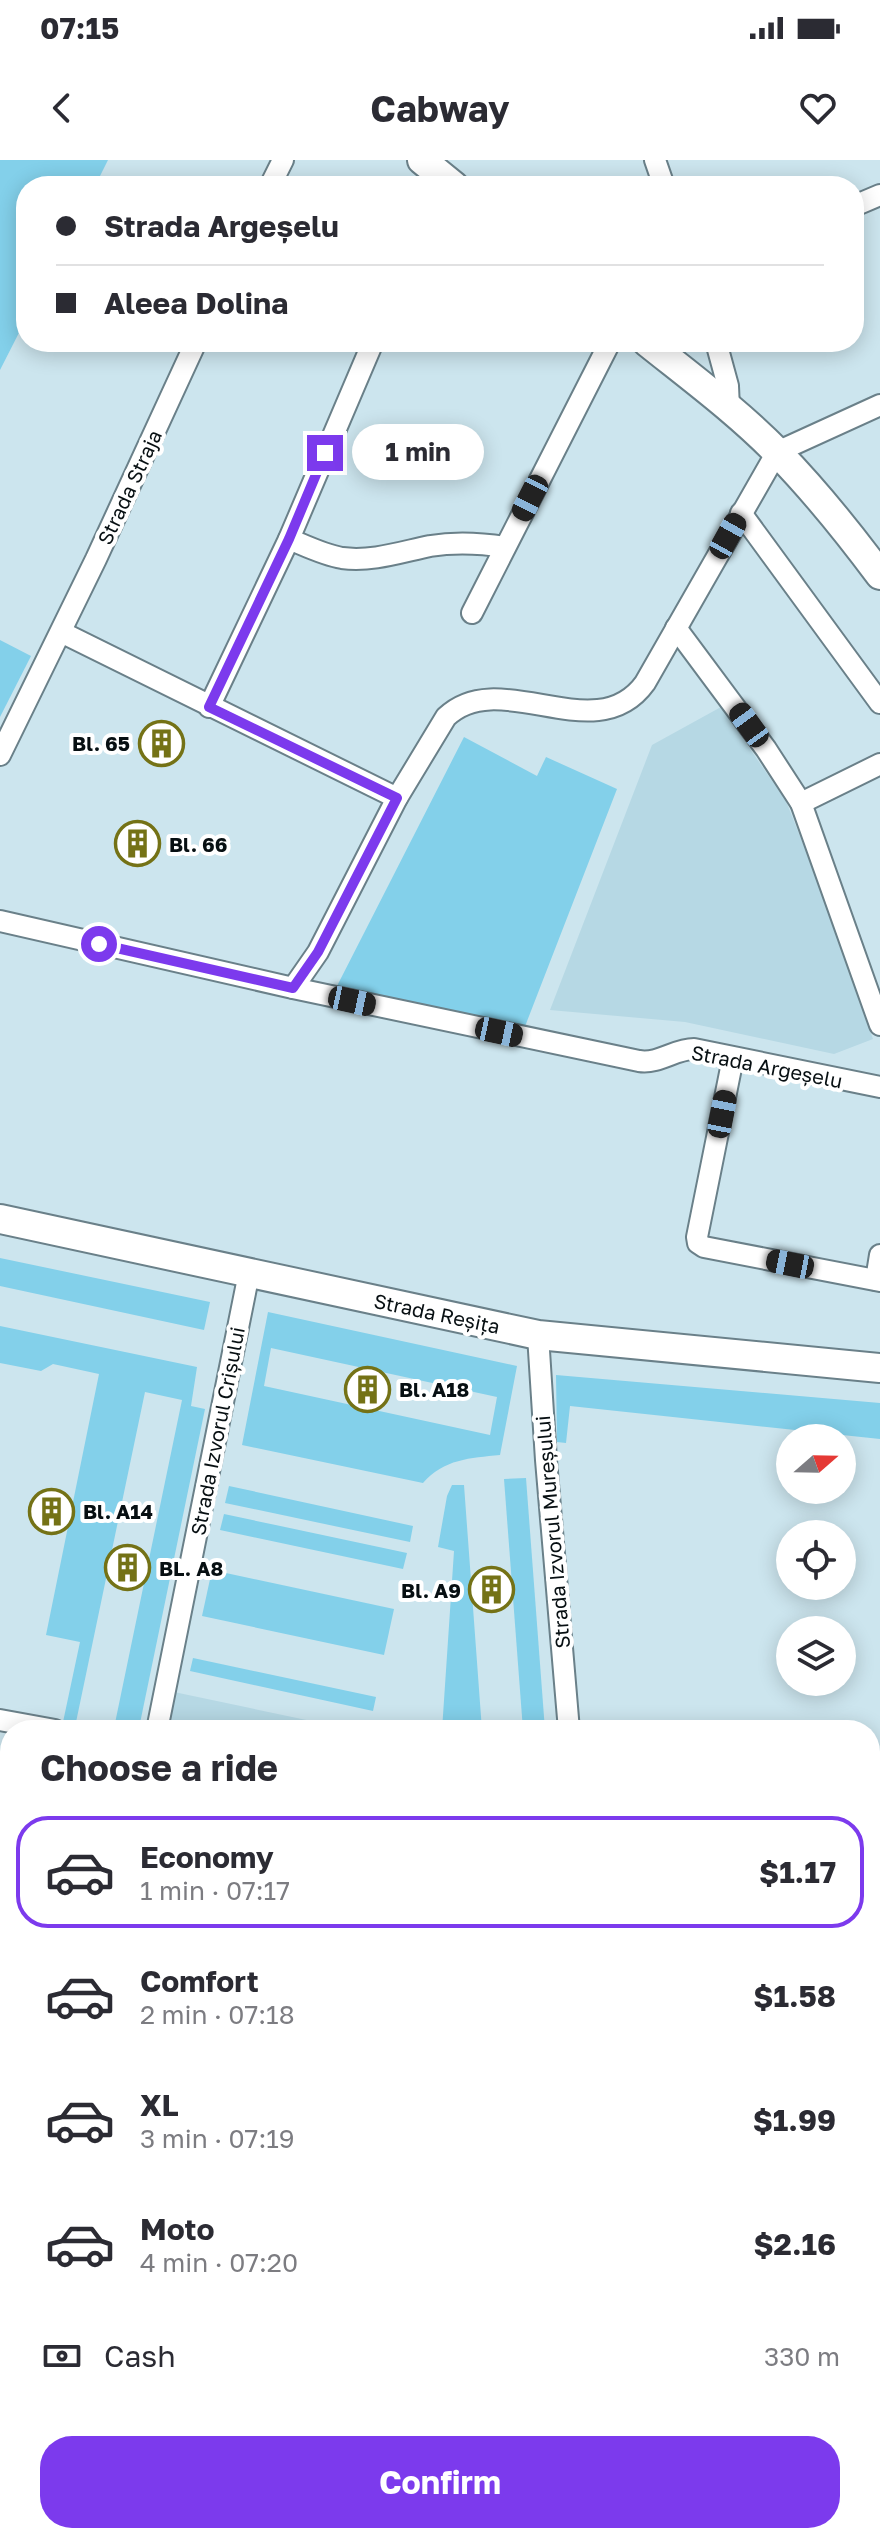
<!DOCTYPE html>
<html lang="en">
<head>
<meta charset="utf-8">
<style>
	:root { --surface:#fff; --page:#f2f2f3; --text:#2b2b33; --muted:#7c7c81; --line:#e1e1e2; --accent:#7c3aed }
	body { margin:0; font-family:"Golos Text",sans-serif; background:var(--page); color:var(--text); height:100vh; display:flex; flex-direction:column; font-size:30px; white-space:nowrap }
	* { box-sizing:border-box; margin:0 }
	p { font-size:26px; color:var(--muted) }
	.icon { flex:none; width:44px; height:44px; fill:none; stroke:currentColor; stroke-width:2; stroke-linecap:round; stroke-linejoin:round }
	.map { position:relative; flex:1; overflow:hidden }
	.details { position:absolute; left:0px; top:1560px; width:880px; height:824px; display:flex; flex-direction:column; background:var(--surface); border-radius:32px 32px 0 0; box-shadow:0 4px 20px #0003 }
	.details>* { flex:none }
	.top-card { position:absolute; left:16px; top:16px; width:848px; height:176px; border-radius:32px; box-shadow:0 4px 20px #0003; display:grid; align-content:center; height:176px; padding:0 40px; background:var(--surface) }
	.needle { width:52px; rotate:70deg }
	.fabs { position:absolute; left:776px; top:1264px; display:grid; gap:16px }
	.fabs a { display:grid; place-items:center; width:80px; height:80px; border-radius:50%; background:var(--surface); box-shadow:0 4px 20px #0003; font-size:40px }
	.end { position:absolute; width:36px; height:36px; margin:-18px; border:10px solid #7c3aed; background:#fff; box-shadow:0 0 0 4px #fff }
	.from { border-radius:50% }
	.bubble { position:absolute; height:56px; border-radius:28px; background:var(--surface); box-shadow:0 4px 20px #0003; font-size:26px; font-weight:700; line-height:56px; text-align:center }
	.car { position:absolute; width:24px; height:48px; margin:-24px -12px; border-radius:10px; box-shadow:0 0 6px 2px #0007; background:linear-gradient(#222 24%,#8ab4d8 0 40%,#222 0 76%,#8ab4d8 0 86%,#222 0) }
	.top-card b { display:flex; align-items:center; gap:28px; height:76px; font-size:30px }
	.top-card b+b { border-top:2px solid var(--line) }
	.top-card i { width:20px; height:20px; background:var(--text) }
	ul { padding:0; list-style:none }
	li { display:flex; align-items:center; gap:24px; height:112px; margin:0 16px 12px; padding:0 24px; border:4px solid transparent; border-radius:32px }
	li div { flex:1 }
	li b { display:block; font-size:30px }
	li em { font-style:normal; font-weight:700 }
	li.active { border-color:var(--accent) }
	li>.icon { width:72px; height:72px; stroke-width:1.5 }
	h2 { padding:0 40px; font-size:36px; line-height:96px }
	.pay { display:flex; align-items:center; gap:20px; height:88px; padding:0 40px; font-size:30px }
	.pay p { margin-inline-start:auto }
	.button { display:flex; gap:16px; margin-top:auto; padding:16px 40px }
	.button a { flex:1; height:92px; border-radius:32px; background:var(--accent); color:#fff; font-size:32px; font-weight:700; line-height:92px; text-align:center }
	.status { display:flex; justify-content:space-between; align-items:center; height:56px; padding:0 40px; background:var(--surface); direction:ltr }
	.status svg { height:22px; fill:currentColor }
	header { display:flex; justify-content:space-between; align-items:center; height:104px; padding:0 40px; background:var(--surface); font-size:36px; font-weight:700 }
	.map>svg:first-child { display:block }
	.built { fill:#b6d8e4 }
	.green { fill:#83d0ea; fill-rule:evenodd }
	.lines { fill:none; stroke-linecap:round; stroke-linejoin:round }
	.street-casing { stroke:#6a8089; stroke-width:24 }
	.secondary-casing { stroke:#6a8089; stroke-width:32 }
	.street { stroke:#fff; stroke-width:20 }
	.secondary { stroke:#fff; stroke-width:28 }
	.route { stroke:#7c3aed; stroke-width:10 }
	.labels { text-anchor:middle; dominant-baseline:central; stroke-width:8; stroke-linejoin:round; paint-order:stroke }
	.street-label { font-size:20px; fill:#070f12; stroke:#fff }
	.poi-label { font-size:20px; font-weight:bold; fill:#070f12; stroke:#fff; text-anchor:start }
</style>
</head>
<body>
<div class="status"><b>07:15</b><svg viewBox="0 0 49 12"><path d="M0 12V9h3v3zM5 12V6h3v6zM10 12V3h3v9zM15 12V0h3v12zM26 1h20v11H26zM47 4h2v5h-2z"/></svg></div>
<header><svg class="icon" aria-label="back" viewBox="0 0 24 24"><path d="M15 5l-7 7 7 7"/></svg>Cabway<svg class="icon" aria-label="heart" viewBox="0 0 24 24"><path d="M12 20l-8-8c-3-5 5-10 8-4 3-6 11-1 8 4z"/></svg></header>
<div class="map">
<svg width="880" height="2384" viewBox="0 0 880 2384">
	<rect width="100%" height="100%" fill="#cce5ee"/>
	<!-- built -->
	<g class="built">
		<polygon points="721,547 786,641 811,704 873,879 834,894 685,862 550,850 652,585"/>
		<polygon points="174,1532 354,1570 166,1570"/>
	</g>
	<!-- green -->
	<g class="green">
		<polygon points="0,0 108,0 95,26 26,26 26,159 0,210"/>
		<polygon points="0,480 31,496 0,557"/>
		<polygon points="464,577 537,616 546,597 617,629 524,869 337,826"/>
		<polygon points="0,1098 210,1142 204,1170 0,1126"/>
		<path d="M268,1152L517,1206L500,1295C470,1298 444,1299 423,1323L242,1285ZM271,1188L497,1237L490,1275L264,1226Z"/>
		<polygon points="0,1166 197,1207 191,1246 205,1249 139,1568 135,1570 114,1568 182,1240 145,1232 75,1567 65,1565 63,1562 80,1482 46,1475 99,1214 53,1204 41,1211 0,1203"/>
		<polygon points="556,1215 880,1243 880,1279 570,1246 566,1283 557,1282"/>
		<polygon points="526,1318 545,1570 523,1570 504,1319"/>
		<polygon points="452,1325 464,1325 482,1570 442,1570 454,1391 438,1387 447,1336"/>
		<polygon points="229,1326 413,1366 410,1382 225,1343"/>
		<polygon points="224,1354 407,1393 403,1409 220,1370"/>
		<polygon points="212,1410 394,1449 384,1495 202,1456"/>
		<polygon points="193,1498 376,1537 373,1551 190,1511"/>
	</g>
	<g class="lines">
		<defs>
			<g id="street">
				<polyline points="655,0 664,26"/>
				<polyline points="270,26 283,0"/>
				<polyline points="854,46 880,35"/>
				<polyline points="716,182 728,226 729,249"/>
				<polyline points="741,353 880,543"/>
				<path d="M289,379C306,386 324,395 342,398C372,402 401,392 430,386C455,382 479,383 505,387"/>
				<polyline points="472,453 610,182"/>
				<polyline points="676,468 766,589 801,643 880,865"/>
				<polyline points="61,472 397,638"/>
				<polyline points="209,547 289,379 373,182"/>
				<polyline points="0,595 96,399 196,182"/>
				<polyline points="801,643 880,604"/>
				<path d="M0,761L293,828L639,901C660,904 674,889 694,889L880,927"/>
				<path d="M293,828L318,792L397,638L446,557C500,505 596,591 645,523L777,292L880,245"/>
				<polyline points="733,898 697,1077 698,1083 704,1087 880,1121"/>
				<polyline points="876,1120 880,1095"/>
				<polyline points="538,1175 546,1300 569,1570"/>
				<polyline points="0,1560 55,1570"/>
				<polyline points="157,1570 249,1113"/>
				<polyline points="870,1759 880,1759"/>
				<polyline points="870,2123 880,2119"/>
				<polyline points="0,2223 10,2221"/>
				<polyline points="293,2374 296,2384"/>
				<polyline points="479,2374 482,2384"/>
				<polyline points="643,2374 647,2384"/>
				<polyline points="838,2374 842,2384"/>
			</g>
			<g id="secondary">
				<polyline points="422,0 454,26"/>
				<path d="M647,182C692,218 738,252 778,293C815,331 848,372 880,415"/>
				<polyline points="0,1059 538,1175 880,1208"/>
			</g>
		</defs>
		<!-- street casing -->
		<use href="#street" class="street-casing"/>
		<!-- secondary casing -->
		<use href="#secondary" class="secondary-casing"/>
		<!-- street -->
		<use href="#street" class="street"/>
		<!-- secondary -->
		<use href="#secondary" class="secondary"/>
	</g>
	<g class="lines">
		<!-- route -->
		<polyline class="route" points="99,784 293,828 318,792 397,638 209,547 289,379 325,293"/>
	</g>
	<!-- icons -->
	<defs>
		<symbol id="building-ring" viewBox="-11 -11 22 22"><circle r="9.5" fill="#fff" stroke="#747216" stroke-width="1.5"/><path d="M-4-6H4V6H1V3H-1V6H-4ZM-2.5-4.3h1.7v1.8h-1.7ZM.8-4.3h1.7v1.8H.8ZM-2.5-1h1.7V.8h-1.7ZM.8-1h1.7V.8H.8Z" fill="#747216"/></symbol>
	</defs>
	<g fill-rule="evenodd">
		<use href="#building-ring" x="136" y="558" width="51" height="51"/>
		<use href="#building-ring" x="112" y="658" width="51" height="51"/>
		<use href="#building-ring" x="342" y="1204" width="51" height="51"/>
		<use href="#building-ring" x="26" y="1326" width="51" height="51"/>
		<use href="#building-ring" x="102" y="1382" width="51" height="51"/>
		<use href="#building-ring" x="466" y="1404" width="51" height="51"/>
	</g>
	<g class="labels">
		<!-- street labels -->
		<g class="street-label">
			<text transform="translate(129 327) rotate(-65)">Strada Straja</text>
			<text transform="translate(767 906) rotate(11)">Strada Argeșelu</text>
			<text transform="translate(437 1153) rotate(12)">Strada Reșița</text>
			<text transform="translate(217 1271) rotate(-79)">Strada Izvorul Crișului</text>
			<text transform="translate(552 1372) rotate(-95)">Strada Izvorul Mureșului</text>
		</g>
		<!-- poi labels -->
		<g class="poi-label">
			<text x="130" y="583" text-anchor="end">Bl. 65</text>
			<text x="169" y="684">Bl. 66</text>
			<text x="399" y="1229">Bl. A18</text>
			<text x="83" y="1351">Bl. A14</text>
			<text x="159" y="1408">BL. A8</text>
			<text x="461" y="1430" text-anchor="end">Bl. A9</text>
		</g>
	</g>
</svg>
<div class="fabs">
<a><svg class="needle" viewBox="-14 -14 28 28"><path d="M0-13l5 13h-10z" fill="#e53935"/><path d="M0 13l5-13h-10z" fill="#7c7c81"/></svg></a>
<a><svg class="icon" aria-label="locate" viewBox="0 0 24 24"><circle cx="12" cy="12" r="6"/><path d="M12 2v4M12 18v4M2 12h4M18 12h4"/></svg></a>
<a><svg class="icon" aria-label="layers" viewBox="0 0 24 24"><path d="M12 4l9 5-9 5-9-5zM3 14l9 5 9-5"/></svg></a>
</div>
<i class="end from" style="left:99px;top:784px"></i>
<i class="end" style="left:325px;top:293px"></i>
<div class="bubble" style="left:352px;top:264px;width:132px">1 min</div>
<i class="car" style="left:530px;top:338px;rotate:207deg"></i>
<i class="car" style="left:728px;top:376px;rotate:29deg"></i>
<i class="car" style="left:749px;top:565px;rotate:324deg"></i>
<i class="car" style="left:352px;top:841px;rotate:102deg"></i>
<i class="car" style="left:499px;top:872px;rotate:102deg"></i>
<i class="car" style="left:722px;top:954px;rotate:11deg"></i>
<i class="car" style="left:790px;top:1104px;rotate:281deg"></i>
<div class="top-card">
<b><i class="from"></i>Strada Argeșelu</b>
<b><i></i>Aleea Dolina</b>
</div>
<section class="details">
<h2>Choose a ride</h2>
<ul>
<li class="active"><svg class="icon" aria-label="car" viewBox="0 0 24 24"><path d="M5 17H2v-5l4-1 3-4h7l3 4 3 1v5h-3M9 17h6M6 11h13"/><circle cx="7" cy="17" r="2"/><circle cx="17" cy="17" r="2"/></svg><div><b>Economy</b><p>1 min · 07:17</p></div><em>$1.17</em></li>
<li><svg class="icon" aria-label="car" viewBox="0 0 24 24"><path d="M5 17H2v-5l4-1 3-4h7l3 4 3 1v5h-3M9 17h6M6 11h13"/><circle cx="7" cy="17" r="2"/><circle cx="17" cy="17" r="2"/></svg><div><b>Comfort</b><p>2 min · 07:18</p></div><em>$1.58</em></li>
<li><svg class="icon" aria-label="car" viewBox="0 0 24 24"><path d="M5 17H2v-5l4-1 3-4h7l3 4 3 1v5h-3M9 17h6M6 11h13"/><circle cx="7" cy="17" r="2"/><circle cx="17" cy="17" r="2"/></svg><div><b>XL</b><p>3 min · 07:19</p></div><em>$1.99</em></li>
<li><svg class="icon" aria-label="car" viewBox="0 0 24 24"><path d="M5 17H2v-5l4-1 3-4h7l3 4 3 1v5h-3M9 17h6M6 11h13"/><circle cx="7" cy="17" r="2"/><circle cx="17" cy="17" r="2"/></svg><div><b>Moto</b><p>4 min · 07:20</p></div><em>$2.16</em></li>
</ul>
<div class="pay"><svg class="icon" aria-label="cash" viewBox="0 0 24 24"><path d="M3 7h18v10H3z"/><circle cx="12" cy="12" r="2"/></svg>Cash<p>330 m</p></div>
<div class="button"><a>Confirm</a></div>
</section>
</div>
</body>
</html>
